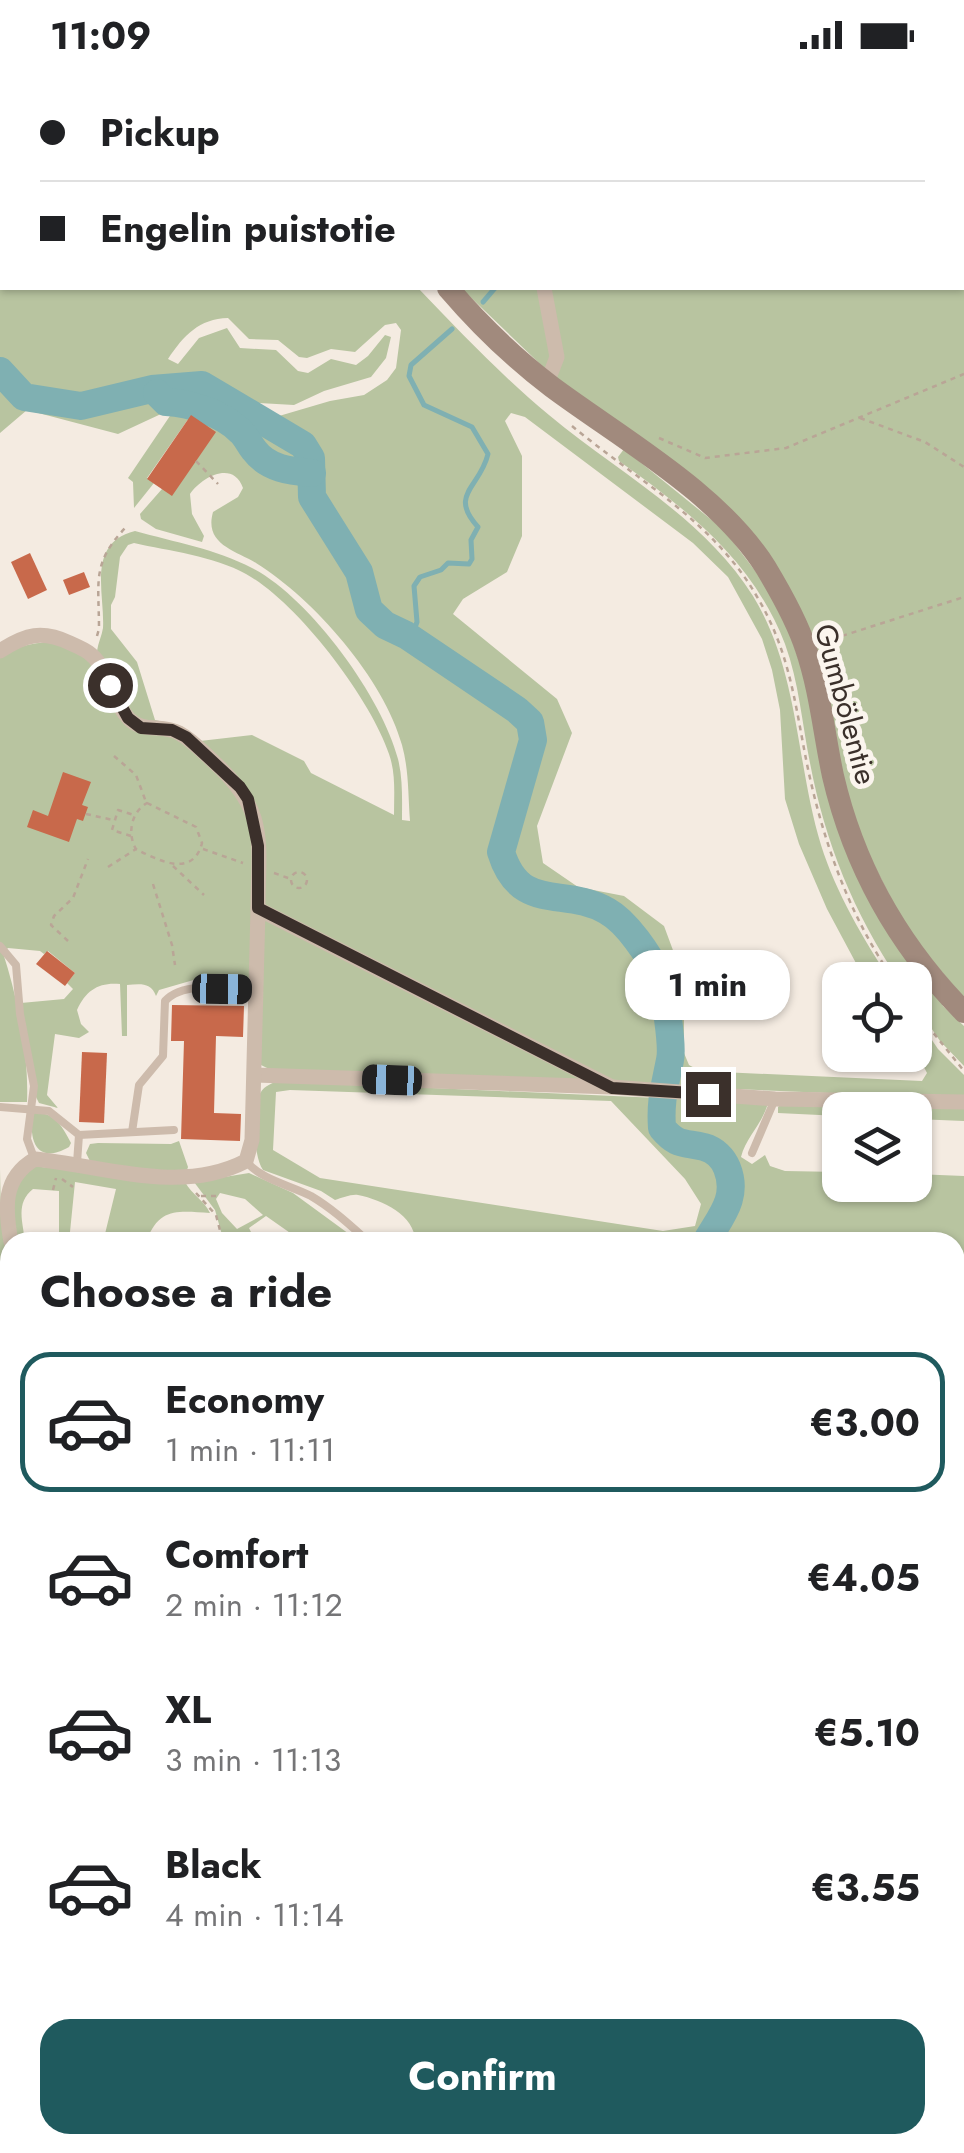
<!DOCTYPE html>
<html lang="en">
<head>
<meta charset="utf-8">
<style>
	:root { --surface:#fff; --page:#f2f2f2; --text:#202124; --muted:#757577; --line:#e0e0e0; --accent:#1f5a5e }
	body { margin:0; font-family:Jost,sans-serif; background:var(--page); color:var(--text); height:100vh; display:flex; flex-direction:column; font-size:38px; white-space:nowrap }
	* { box-sizing:border-box; margin:0 }
	p { font-size:32px; color:var(--muted) }
	.icon { flex:none; width:55px; height:55px; fill:none; stroke:currentColor; stroke-width:2; stroke-linecap:round; stroke-linejoin:round }
	.map { position:relative; flex:1; overflow:hidden }
	.drawer { position:absolute; left:0px; top:1162px; width:965px; height:922px; display:flex; flex-direction:column; background:var(--surface); border-radius:30px 30px 0 0; box-shadow:0 2px 8px #0004 }
	.drawer>* { flex:none }
	.banner { position:absolute; left:0px; top:0px; width:965px; height:220px; box-shadow:0 2px 8px #0004; display:grid; align-content:center; height:220px; padding:0 40px; background:var(--surface) }
	.fabs { position:absolute; left:822px; top:892px; display:grid; gap:20px }
	.fabs a { display:grid; place-items:center; width:110px; height:110px; border-radius:20px; background:var(--surface); box-shadow:0 2px 8px #0004; font-size:50px }
	.end { position:absolute; width:45px; height:45px; margin:-22px; border:12px solid #3b302b; background:#fff; box-shadow:0 0 0 5px #fff }
	.from { border-radius:50% }
	.bubble { position:absolute; height:70px; border-radius:30px; background:var(--surface); box-shadow:0 2px 8px #0004; font-size:32px; font-weight:700; line-height:70px; text-align:center }
	.car { position:absolute; width:30px; height:60px; margin:-30px -15px; border-radius:12px; box-shadow:0 0 8px 2px #0007; background:linear-gradient(#222 24%,#8ab4d8 0 40%,#222 0 76%,#8ab4d8 0 86%,#222 0) }
	.banner b { display:flex; align-items:center; gap:35px; height:95px; font-size:38px }
	.banner b+b { border-top:2px solid var(--line) }
	.banner i { width:25px; height:25px; background:var(--text) }
	ul { padding:0; list-style:none }
	li { display:flex; align-items:center; gap:30px; height:140px; margin:0 20px 15px; padding:0 20px; border:5px solid transparent; border-radius:30px }
	li div { flex:1 }
	li b { display:block; font-size:38px }
	li em { font-style:normal; font-weight:700 }
	li.current { border-color:var(--accent) }
	li>.icon { width:90px; height:90px; stroke-width:1.5 }
	h2 { padding:0 40px; font-size:45px; line-height:120px }
	.button { display:flex; gap:20px; margin-top:auto; padding:20px 40px }
	.button a { flex:1; height:115px; border-radius:30px; background:var(--accent); color:#fff; font-size:40px; font-weight:700; line-height:115px; text-align:center }
	.status { display:flex; justify-content:space-between; align-items:center; height:70px; padding:0 50px; background:var(--surface); direction:ltr }
	.status svg { height:28px; fill:currentColor }
	.map>svg:first-child { display:block }
	.green { fill:#b8c4a0; fill-rule:evenodd }
	.lines { fill:none; stroke-linecap:round; stroke-linejoin:round }
	.stream { stroke:#7fb0b2; stroke-width:5 }
	.river { stroke:#7fb0b2; stroke-width:28 }
	.building { fill:#c8694b }
	.path { stroke:#b9a596; stroke-width:2.5; stroke-dasharray:5 5; stroke-linecap:butt }
	.service { stroke:#cdbbac; stroke-width:8 }
	.minor { stroke:#cdbbac; stroke-width:15 }
	.secondary { stroke:#a18a7d; stroke-width:22 }
	.route { stroke:#3b302b; stroke-width:12 }
	.labels { text-anchor:middle; dominant-baseline:central; stroke-width:10; stroke-linejoin:round; paint-order:stroke }
	.street-label { font-size:30px; fill:#3b302b; stroke:#fbf5ee }
</style>
</head>
<body>
<div class="status"><b>11:09</b><svg viewBox="0 0 49 12"><path d="M0 12V9h3v3zM5 12V6h3v6zM10 12V3h3v9zM15 12V0h3v12zM26 1h20v11H26zM47 4h2v5h-2z"/></svg></div>
<div class="map">
<svg width="964" height="2083" viewBox="0 0 964 2083">
	<rect width="100%" height="100%" fill="#f4ebe1"/>
	<!-- green -->
	<g class="green">
		<path d="M0,0L251,2H2V218H418C460,262 502,306 549,345C620,404 703,447 753,526C799,601 796,693 821,775C836,823 863,868 890,910H865L827,839L799,774L785,729L780,640L772,600L762,569L728,507L693,473L525,347L511,343L505,351L522,386V466L507,502L463,529L453,544L557,629L572,663L537,756L543,793L578,817L624,826L664,856L684,910V983L689,995L700,1001L922,1011L927,1003L915,980V945L938,979L964,1005V1026L944,1028L269,999L261,995L250,909H197L159,920L156,926C151,912 140,914 127,915V966H122L120,914C99,912 86,920 77,940L81,954L89,962L79,968L55,964L47,1025L58,1038L39,1033L35,1025L21,933L64,929L73,919L67,913L75,903L48,881L44,884L40,881L8,878L3,883C18,929 29,985 27,1032H0V586C39,566 56,572 97,581C98,573 102,565 103,558C105,524 86,473 135,461C174,472 216,479 252,498C310,528 382,627 398,689C403,709 402,730 402,750L410,751C408,726 409,700 402,675C384,609 314,529 256,493C234,480 204,474 213,442L238,427L243,418C233,390 202,407 190,424L192,444L204,466L202,472L156,459L141,449L140,444L162,419L191,345L147,408L154,413L134,438L133,412L128,408L176,337L118,364L27,340L0,363ZM228,248L249,269L278,270L299,287L307,288L331,279L355,282L385,255L396,253L401,260L396,298L387,310L364,325L330,331L279,346L258,341L259,333L294,335L324,321L371,307L386,288L391,267L385,265L368,286L356,295L331,289L308,303L298,301L276,280L240,278L227,258L199,268L178,294L168,289C184,265 199,249 228,248ZM134,473C169,481 214,486 246,504C298,533 370,628 389,684C396,704 394,724 394,745L311,703L304,691L252,665L200,671L178,655L155,650L137,592L111,559V535L115,527L120,487L128,475Z"/>
		<polygon points="336,0 792,0 790,2"/>
		<polygon points="963,174 964,174 964,928 908,862 859,765 790,519 539,293 461,218 962,218"/>
		<path d="M624,379L724,460L769,519L787,555L808,618L826,714L943,936L964,956V996L940,971L915,934V910H899C854,844 825,772 810,693C802,654 799,612 785,574C753,491 689,441 619,391L618,387Z"/>
		<path d="M278,1011L768,1033C762,1055 746,1067 741,1087L752,1094L765,1085L770,1096L785,1101L840,1102V1115H915V1104L964,1106V2083H0V1357L10,1348V2075H955V1172H415C416,1146 383,1130 358,1125C351,1124 342,1128 335,1130L321,1121L263,1100C253,1085 253,1044 259,1026C262,1017 270,1014 278,1011ZM290,1020L611,1031L685,1109L701,1134L695,1156L663,1161L320,1108L273,1080L276,1022Z"/>
		<polygon points="783,1032 964,1038 964,1051 915,1049 915,1040 840,1040 840,1046 778,1043 778,1037"/>
		<path d="M36,1042C56,1044 62,1056 71,1073L69,1077C38,1095 28,1072 33,1044Z"/>
		<polygon points="179,1071 188,1097 186,1103 91,1093 86,1083 90,1074 98,1073 171,1074"/>
		<path d="M32,1096L185,1112C192,1125 204,1130 210,1143C179,1141 159,1137 147,1170L167,1172H103L116,1119L75,1112L69,1172H59V1121L33,1119C15,1133 23,1152 25,1172H14L12,1115Z"/>
		<polygon points="0,1099 1,1149 10,1190 10,1329 0,1346"/>
		<path d="M249,1103L293,1123L360,1172H303L266,1146L249,1158L256,1172H224L215,1140L194,1112ZM220,1123L245,1129L263,1145L237,1159L222,1143L216,1129Z"/>
	</g>
	<g class="lines">
		<!-- stream -->
		<g class="stream">
			<polyline points="435,0 435,2"/>
			<polyline points="483,232 495,218"/>
			<path d="M411,568L417,552L414,516L420,507L441,500L448,493L469,494L472,489L471,470L478,457C448,424 480,418 488,384L472,357L424,335L409,306L411,295L452,259"/>
			<polyline points="955,1798 964,1799"/>
		</g>
		<!-- river -->
		<g class="river">
			<path d="M0,301L24,327L81,336L152,319L202,315L303,375L311,388L312,427L359,502L369,540L385,555L406,565L517,640L530,652L533,670L501,782C520,844 564,816 607,841C627,852 649,885 659,906C665,919 673,977 670,990C665,1016 660,1030 662,1058C677,1076 683,1072 704,1077C715,1080 723,1088 727,1098C739,1128 720,1147 706,1172"/>
			<path d="M157,323L166,332C190,333 222,343 240,361C246,366 249,374 254,380C268,399 291,401 312,403"/>
			<polyline points="759,2083 760,2075"/>
		</g>
	</g>
	<!-- building -->
	<g class="building">
		<polygon points="191,345 216,362 172,426 147,409"/>
		<polygon points="30,483 47,520 28,529 11,492"/>
		<polygon points="84,502 90,517 69,525 63,510"/>
		<polygon points="63,702 91,712 82,735 88,737 83,751 77,749 69,772 27,757 33,740 48,746"/>
		<polygon points="47,881 75,903 65,916 36,894"/>
		<polygon points="172,935 244,936 243,967 216,966 214,1043 241,1044 240,1071 181,1069 184,971 171,971"/>
		<polygon points="82,982 107,983 104,1053 79,1052"/>
	</g>
	<g class="lines">
		<!-- path -->
		<g class="path">
			<polyline points="860,348 925,372 964,397"/>
			<path d="M572,356C636,409 713,451 756,525C791,583 795,636 808,699C824,774 850,847 894,910"/>
			<polyline points="659,368 705,388 786,378 964,304"/>
			<polyline points="196,391 218,414"/>
			<path d="M97,566L99,559C99,510 91,493 128,455"/>
			<polyline points="823,572 964,527"/>
			<polyline points="114,686 136,705 146,732"/>
			<path d="M147,733L196,757L202,773C193,808 159,791 136,779C127,764 131,742 147,733Z"/>
			<polyline points="86,744 113,750"/>
			<polyline points="131,766 112,760 118,740 134,745"/>
			<polyline points="203,779 243,793"/>
			<polyline points="173,796 204,825"/>
			<polyline points="108,797 136,779"/>
			<circle cx="299" cy="810" r="8"/>
			<polyline points="274,803 291,809"/>
			<polyline points="153,814 172,875 175,895"/>
			<polyline points="68,871 51,855 54,846 73,828 88,789"/>
			<polyline points="915,940 964,1001"/>
			<polyline points="62,1109 73,1117"/>
			<polyline points="53,1120 56,1108"/>
			<polyline points="196,1123 216,1145 223,1172"/>
			<polyline points="201,1126 218,1126"/>
			<polyline points="0,1809 10,1800"/>
			<polyline points="48,2083 51,2075"/>
		</g>
		<!-- service -->
		<g class="service">
			<polyline points="0,876 16,895 20,944 34,1016 27,1069 34,1088"/>
			<polyline points="0,1037 49,1041 79,1065 77,1093"/>
			<path d="M132,1062L139,1015L163,986L165,931C184,910 229,919 255,920"/>
			<polyline points="79,1065 174,1060"/>
			<polyline points="752,1083 775,1029"/>
			<path d="M246,1091C261,1110 290,1115 311,1126C333,1139 351,1156 369,1172"/>
			<polyline points="593,2083 597,2075"/>
		</g>
		<!-- minor -->
		<g class="minor">
			<polyline points="962,80 964,81"/>
			<polyline points="544,218 557,287 547,313"/>
			<path d="M0,581C26,564 42,560 70,573C83,579 92,582 100,595C111,612 115,634 129,649C143,663 162,654 179,663C192,670 203,682 214,692C269,742 258,771 258,839"/>
			<polyline points="255,1005 612,1017 775,1029 964,1032"/>
			<path d="M11,1172C5,1139 2,1108 35,1089C104,1096 181,1125 246,1091L252,1070L258,839L612,1017"/>
			<polyline points="0,1351 10,1337"/>
		</g>
		<!-- secondary -->
		<g class="secondary">
			<polyline points="317,0 318,2"/>
			<path d="M448,218C478,253 515,289 552,317C622,369 719,423 766,498C781,523 797,551 806,579C820,620 824,664 833,706C854,796 899,876 964,942"/>
		</g>
	</g>
	<g class="lines">
		<!-- route -->
		<polyline class="route" points="110,615 128,648 141,658 172,660 186,667 240,717 248,729 258,776 258,838 612,1018 708,1024"/>
	</g>
	<g class="labels">
		<!-- street labels -->
		<g class="street-label">
			<text transform="translate(846 634) rotate(75)">Gumbölentie</text>
		</g>
	</g>
</svg>
<div class="fabs">
<a><svg class="icon" aria-label="locate" viewBox="0 0 24 24"><circle cx="12" cy="12" r="6"/><path d="M12 2v4M12 18v4M2 12h4M18 12h4"/></svg></a>
<a><svg class="icon" aria-label="layers" viewBox="0 0 24 24"><path d="M12 4l9 5-9 5-9-5zM3 14l9 5 9-5"/></svg></a>
</div>
<i class="end from" style="left:110px;top:615px"></i>
<i class="end" style="left:708px;top:1024px"></i>
<div class="bubble" style="left:625px;top:880px;width:165px">1 min</div>
<i class="car" style="left:222px;top:919px;rotate:91deg"></i>
<i class="car" style="left:392px;top:1010px;rotate:272deg"></i>
<div class="banner">
<b><i class="from"></i>Pickup</b>
<b><i></i>Engelin puistotie</b>
</div>
<section class="drawer">
<h2>Choose a ride</h2>
<ul>
<li class="current"><svg class="icon" aria-label="car" viewBox="0 0 24 24"><path d="M5 17H2v-5l4-1 3-4h7l3 4 3 1v5h-3M9 17h6M6 11h13"/><circle cx="7" cy="17" r="2"/><circle cx="17" cy="17" r="2"/></svg><div><b>Economy</b><p>1 min · 11:11</p></div><em>€3.00</em></li>
<li><svg class="icon" aria-label="car" viewBox="0 0 24 24"><path d="M5 17H2v-5l4-1 3-4h7l3 4 3 1v5h-3M9 17h6M6 11h13"/><circle cx="7" cy="17" r="2"/><circle cx="17" cy="17" r="2"/></svg><div><b>Comfort</b><p>2 min · 11:12</p></div><em>€4.05</em></li>
<li><svg class="icon" aria-label="car" viewBox="0 0 24 24"><path d="M5 17H2v-5l4-1 3-4h7l3 4 3 1v5h-3M9 17h6M6 11h13"/><circle cx="7" cy="17" r="2"/><circle cx="17" cy="17" r="2"/></svg><div><b>XL</b><p>3 min · 11:13</p></div><em>€5.10</em></li>
<li><svg class="icon" aria-label="car" viewBox="0 0 24 24"><path d="M5 17H2v-5l4-1 3-4h7l3 4 3 1v5h-3M9 17h6M6 11h13"/><circle cx="7" cy="17" r="2"/><circle cx="17" cy="17" r="2"/></svg><div><b>Black</b><p>4 min · 11:14</p></div><em>€3.55</em></li>
</ul>
<div class="button"><a>Confirm</a></div>
</section>
</div>
</body>
</html>
